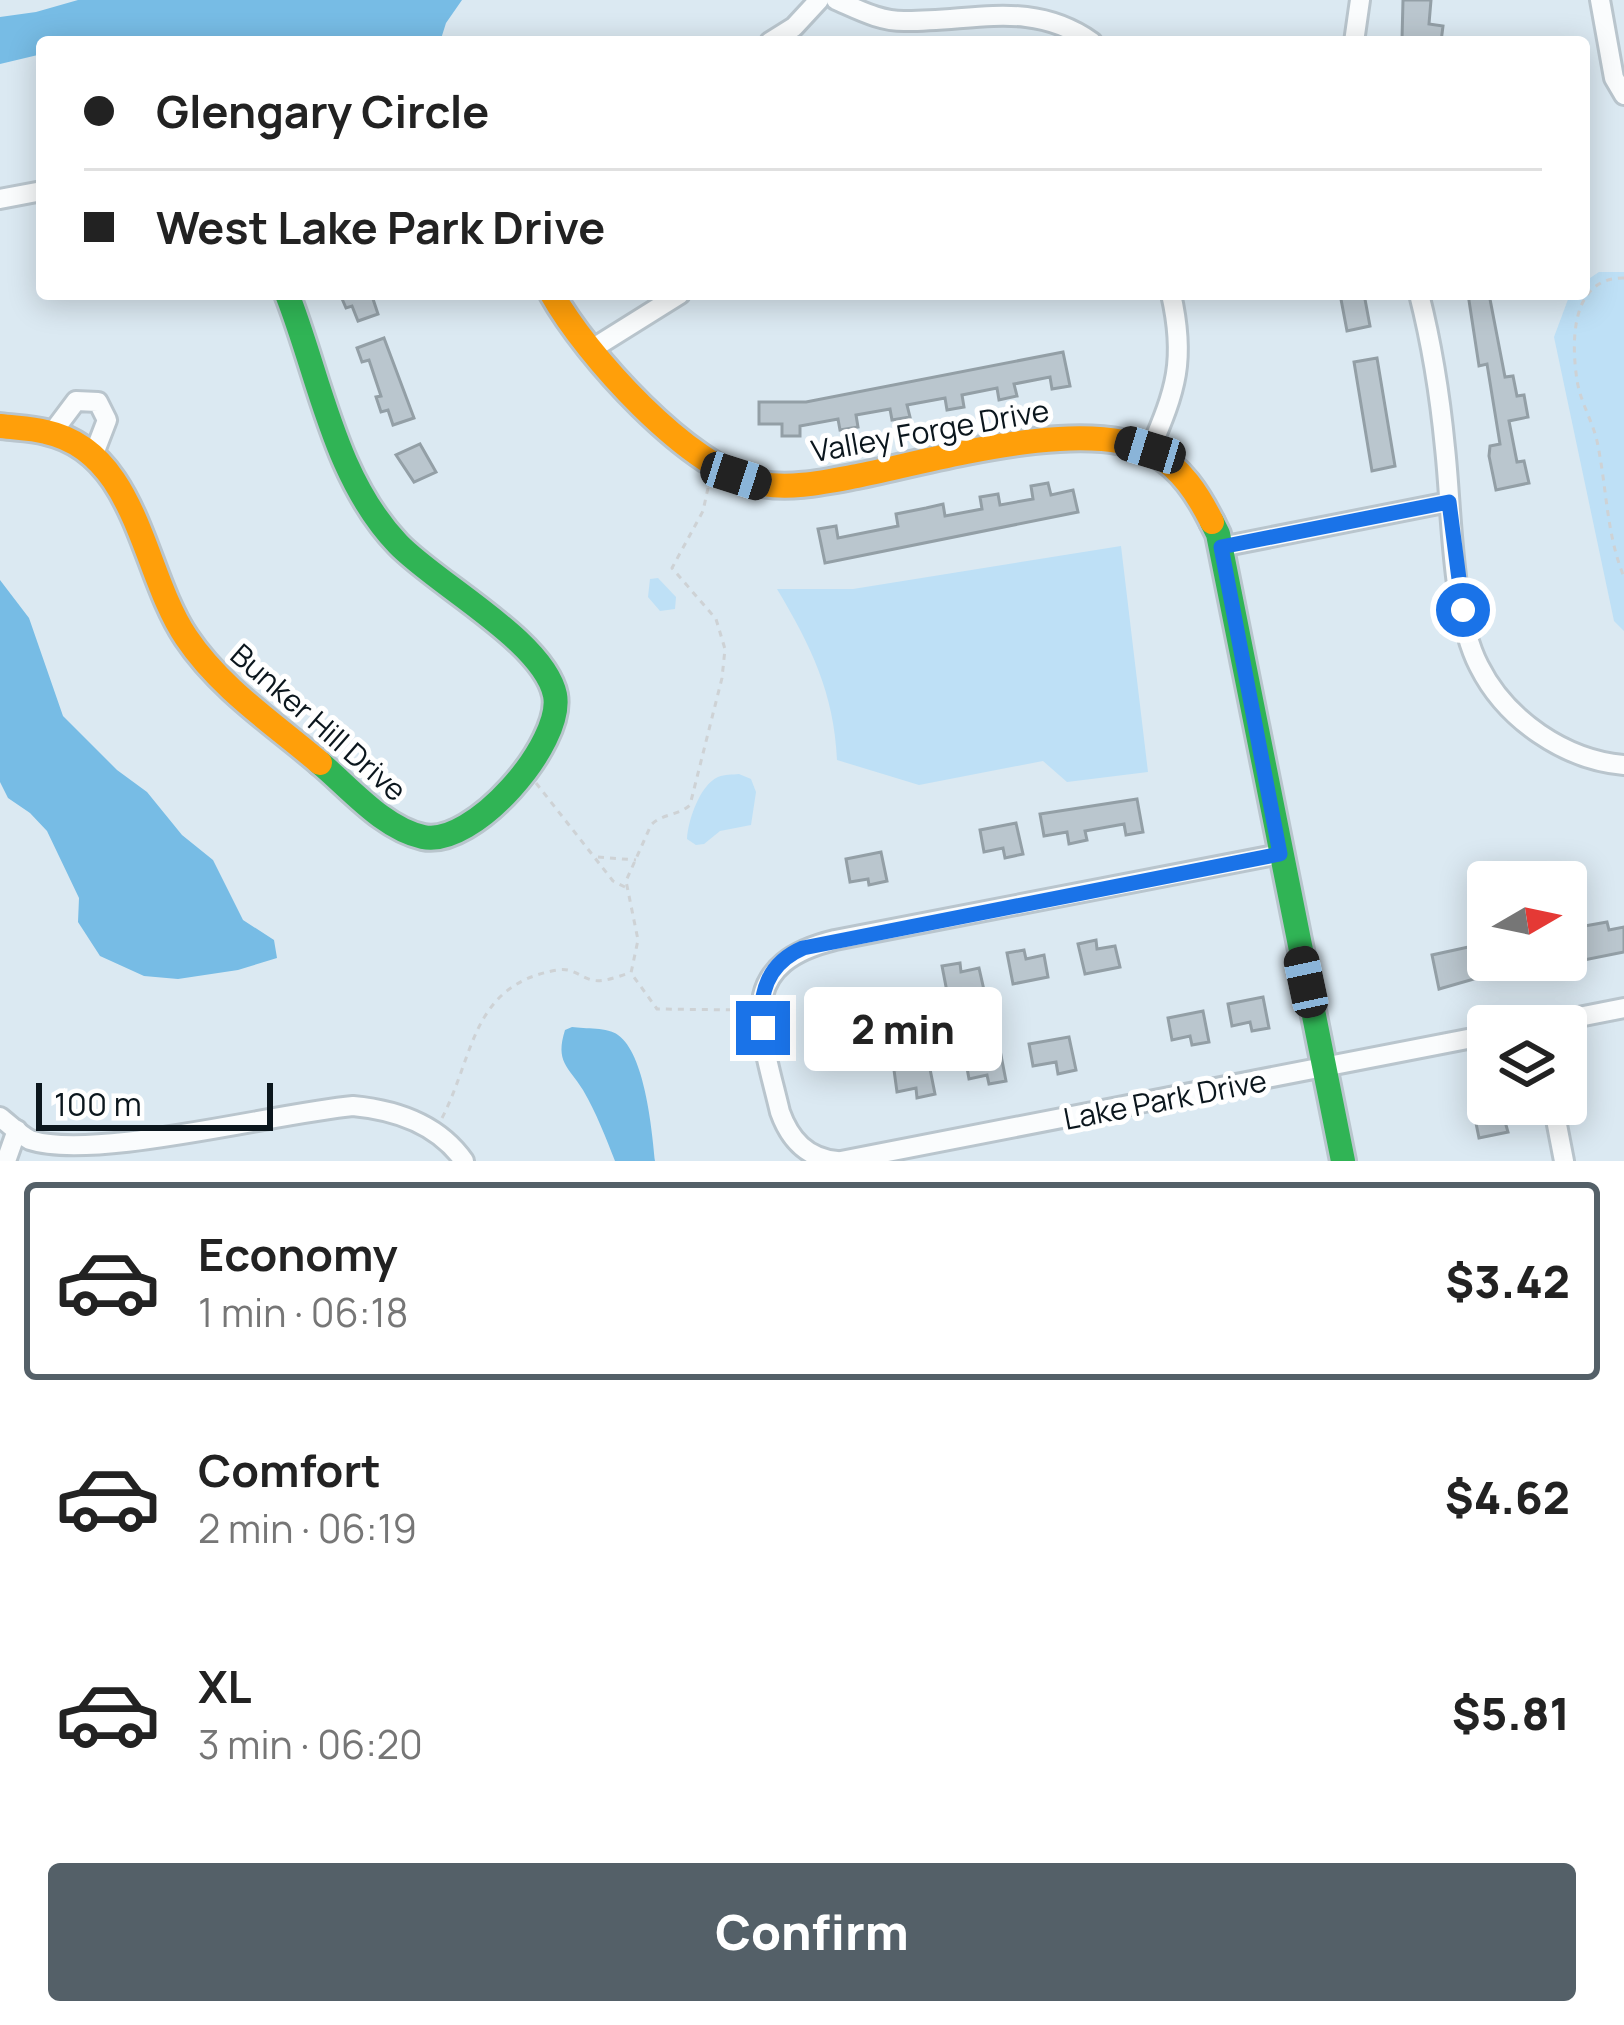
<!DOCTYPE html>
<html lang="en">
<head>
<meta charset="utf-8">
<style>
	:root { --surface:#fff; --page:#f2f2f2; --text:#222; --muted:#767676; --line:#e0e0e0; --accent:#546068 }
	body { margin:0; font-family:Manrope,sans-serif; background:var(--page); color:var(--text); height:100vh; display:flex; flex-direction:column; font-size:45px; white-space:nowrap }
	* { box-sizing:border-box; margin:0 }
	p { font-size:39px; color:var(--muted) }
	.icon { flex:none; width:66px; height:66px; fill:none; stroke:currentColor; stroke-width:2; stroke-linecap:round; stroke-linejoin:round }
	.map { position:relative; height:1161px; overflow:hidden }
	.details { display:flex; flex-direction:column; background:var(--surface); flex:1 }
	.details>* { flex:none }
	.hud { position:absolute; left:36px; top:36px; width:1554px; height:264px; border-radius:12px; box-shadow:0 6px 30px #0003; display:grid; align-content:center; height:264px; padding:0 48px; background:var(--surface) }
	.needle { width:78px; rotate:81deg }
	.buttons { position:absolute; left:1467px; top:861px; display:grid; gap:24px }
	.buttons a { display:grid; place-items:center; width:120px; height:120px; border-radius:12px; background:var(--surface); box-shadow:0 6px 30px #0003; font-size:60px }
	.scale { position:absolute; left:36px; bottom:30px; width:237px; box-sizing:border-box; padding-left:12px; border:6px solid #0b161d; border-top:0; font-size:33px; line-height:42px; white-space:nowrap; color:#0b161d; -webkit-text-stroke:9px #fff; paint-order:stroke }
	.end { position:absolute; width:54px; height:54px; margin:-27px; border:15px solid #1a73e8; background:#fff; box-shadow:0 0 0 6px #fff }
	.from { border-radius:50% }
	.bubble { position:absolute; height:84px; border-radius:12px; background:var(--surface); box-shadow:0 6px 30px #0003; font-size:39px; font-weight:800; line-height:84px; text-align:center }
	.car { position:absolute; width:36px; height:72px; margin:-36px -18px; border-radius:15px; box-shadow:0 0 9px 3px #0007; background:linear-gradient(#222 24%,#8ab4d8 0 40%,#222 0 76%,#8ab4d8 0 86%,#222 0) }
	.hud b { display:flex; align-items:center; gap:42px; height:114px; font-size:45px }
	.hud b+b { border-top:3px solid var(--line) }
	.hud i { width:30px; height:30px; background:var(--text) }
	ul { padding:21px 0 0; list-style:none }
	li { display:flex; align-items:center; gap:36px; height:198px; margin:0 24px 18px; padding:0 24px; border:6px solid transparent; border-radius:12px }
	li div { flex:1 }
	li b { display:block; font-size:45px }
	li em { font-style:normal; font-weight:800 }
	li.active { border-color:var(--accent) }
	li>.icon { width:108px; height:108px; stroke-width:1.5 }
	.primary-button { display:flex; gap:24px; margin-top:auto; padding:24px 48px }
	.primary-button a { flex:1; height:138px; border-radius:12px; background:var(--accent); color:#fff; font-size:48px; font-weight:800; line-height:138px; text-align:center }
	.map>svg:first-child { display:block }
	.green { fill:#bee0f6 }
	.water { fill:#77bce5 }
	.building { fill:#bac6ce; stroke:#939fa6; stroke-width:3 }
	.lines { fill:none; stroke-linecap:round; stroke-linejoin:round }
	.street-casing { stroke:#b9c5cd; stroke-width:24 }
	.fast-casing { stroke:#b9c5cd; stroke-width:30 }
	.slow-casing { stroke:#b9c5cd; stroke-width:30 }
	.path { stroke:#ced2d5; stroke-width:3; stroke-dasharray:6 6; stroke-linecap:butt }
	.street { stroke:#fafcfd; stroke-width:18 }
	.fast { stroke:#30b455; stroke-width:24 }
	.slow { stroke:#ff9f0a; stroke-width:24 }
	.route { stroke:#1a73e8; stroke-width:15 }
	.labels { text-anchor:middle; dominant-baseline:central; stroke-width:10; stroke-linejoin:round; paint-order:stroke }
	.street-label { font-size:30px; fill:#0b161d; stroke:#fff }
</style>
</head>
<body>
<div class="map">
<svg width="1624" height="1161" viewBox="0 0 1624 1161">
	<rect width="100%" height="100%" fill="#dbe9f2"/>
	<!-- green -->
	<g class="green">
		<polygon points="1599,272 1624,272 1624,631 1614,621 1554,337 1570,294 1584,294 1584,282"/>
		<path d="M1121,546L1148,772L1067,782L1043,761L919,785L837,760C834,693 811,646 777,589H853Z"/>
		<polygon points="658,578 676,597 675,609 660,611 648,597 650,579"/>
		<path d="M739,774L751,779L756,792L751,825L720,831L704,844L696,845L687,839C688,820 700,785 718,777C725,774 732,775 739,774Z"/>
	</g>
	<!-- water -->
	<g class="water">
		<polygon points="78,0 462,0 446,23 440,42 42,42 42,54 0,64 0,17 36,12"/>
		<polygon points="0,580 29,618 63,716 117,770 147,792 182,835 213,860 243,920 274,940 277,958 238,970 178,979 144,976 100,956 78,922 79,898 47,831 30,813 8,798 0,782"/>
		<path d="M572,1027C585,1029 608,1027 618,1035C645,1054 652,1130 655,1161H615C606,1138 596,1112 583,1090C568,1066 555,1062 565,1030Z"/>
	</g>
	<!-- building -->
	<g class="building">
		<polygon points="1403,0 1431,0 1429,24 1443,26 1441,42 1402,40"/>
		<polygon points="340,294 380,294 373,299 378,314 358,321 352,306 346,308"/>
		<polygon points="1340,294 1364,294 1370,326 1347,331"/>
		<polygon points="1468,294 1489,294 1505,377 1513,376 1517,396 1524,395 1528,417 1509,421 1517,462 1524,461 1529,483 1496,490 1489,456 1490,446 1500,444 1487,364 1479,366"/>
		<polygon points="384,338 414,418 393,425 388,410 381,412 376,397 381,396 369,360 362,362 357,348"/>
		<polygon points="1063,352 1070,386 1052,389 1050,377 1014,384 1017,396 999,400 997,388 962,395 964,407 947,410 945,398 907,405 910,417 892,420 890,409 856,415 858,427 840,430 838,419 800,426 800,436 782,436 782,424 759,424 759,402 806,402"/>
		<polygon points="1377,358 1395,466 1372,471 1354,362"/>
		<polygon points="420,444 436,472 414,482 396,455"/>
		<polygon points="1048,483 1051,495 1073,490 1078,512 825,563 818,529 836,526 838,538 898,526 896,514 926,508 943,504 945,516 982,509 980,497 998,494 1000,505 1033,499 1031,486"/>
		<polygon points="1137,799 1143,832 1126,835 1124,824 1085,831 1087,840 1069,844 1067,832 1044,836 1040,814"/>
		<polygon points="1016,823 1023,854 1005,858 1003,848 984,852 980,830"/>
		<polygon points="881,852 887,881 869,885 868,879 850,882 846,859"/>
		<polygon points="1607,922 1609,930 1624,927 1624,952 1574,962 1568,929"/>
		<polygon points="1096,940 1097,949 1115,946 1120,967 1085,974 1078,944"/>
		<polygon points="1482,944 1488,975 1439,989 1432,955"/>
		<polygon points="1024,950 1026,959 1044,955 1048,977 1013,984 1007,953"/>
		<polygon points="1513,960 1551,960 1552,966 1516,973"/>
		<polygon points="960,963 961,972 979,968 984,990 948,997 942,966"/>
		<polygon points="835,990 845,990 849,1009 815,1016 810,995"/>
		<polygon points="1263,997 1269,1028 1252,1031 1250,1022 1232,1026 1228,1004"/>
		<polygon points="1203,1011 1209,1042 1192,1045 1190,1036 1172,1040 1168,1018"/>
		<polygon points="1069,1037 1076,1070 1058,1074 1056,1062 1033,1066 1029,1044"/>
		<polygon points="1000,1050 1006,1081 989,1084 987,1075 969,1079 965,1057"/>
		<polygon points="929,1064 935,1094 917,1098 916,1088 897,1092 894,1070"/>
		<polygon points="1488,1085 1488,1104 1500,1104 1508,1132 1479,1138 1469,1089"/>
	</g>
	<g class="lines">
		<defs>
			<g id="street">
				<path d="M836,0C859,10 881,22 907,21C977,21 1032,0 1092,42"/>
				<polyline points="1600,0 1614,78 1624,95"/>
				<polyline points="770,42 794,27 819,0"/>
				<polyline points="1354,42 1360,0"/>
				<polyline points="0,199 42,191"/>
				<path d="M1419,294C1432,345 1440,396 1445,448C1452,510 1451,612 1479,666C1506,720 1565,760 1624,765"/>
				<polyline points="592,349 680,294"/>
				<polyline points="52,433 76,401 98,402 107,420 92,459"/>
				<path d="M1150,450C1176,390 1186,360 1171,294"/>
				<polyline points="1221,547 1449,502"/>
				<polyline points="1533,1026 1624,1008"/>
				<polyline points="1553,1104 1564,1161"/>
				<path d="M0,1117C9,1124 19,1134 30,1140C93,1161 276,1113 353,1106C396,1110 438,1124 464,1161"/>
				<polyline points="6,1161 17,1130"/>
				<path d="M837,1161C807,1158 790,1140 780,1112C761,1031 731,965 835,940L1280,854"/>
				<polyline points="841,1161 1488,1035"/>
			</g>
			<g id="fast">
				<path d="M287,294C320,378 334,477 398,544C436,584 544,641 555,695C564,743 473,848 423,837C383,828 351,789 320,763"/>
				<polyline points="1212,522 1218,534 1343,1161"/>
			</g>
			<g id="slow">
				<path d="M552,294C586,355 688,468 757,483C789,490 825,482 857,476C932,461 1086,415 1154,453C1181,468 1198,494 1212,522"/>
				<path d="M0,426C15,428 31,428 46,432C138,452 142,572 186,637C220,688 273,723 320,763"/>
			</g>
		</defs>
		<!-- street casing -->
		<use href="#street" class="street-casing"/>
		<!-- fast casing -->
		<use href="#fast" class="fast-casing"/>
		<!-- slow casing -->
		<use href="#slow" class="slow-casing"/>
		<!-- path -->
		<g class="path">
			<path d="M1624,278C1571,277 1571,341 1577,380C1580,401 1592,420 1597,441C1607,488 1606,533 1624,577"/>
			<path d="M708,488L703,511L672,568L716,619L725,649L722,678L690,805C678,816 663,813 651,825L626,881L638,940L631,973L657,1009L743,1010"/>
			<polyline points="536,783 613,881 625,887"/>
			<polyline points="598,857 636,860"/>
			<path d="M442,1118C475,1054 471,985 557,970C573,967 579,977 592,980C604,983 618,976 630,973"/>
		</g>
		<!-- street -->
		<use href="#street" class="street"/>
		<!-- fast -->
		<use href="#fast" class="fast"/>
		<!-- slow -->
		<use href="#slow" class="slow"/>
	</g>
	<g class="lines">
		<!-- route -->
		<path class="route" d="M763,1028C758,993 768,963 803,948L1280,854L1221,547L1449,502L1463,610"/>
	</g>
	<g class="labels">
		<!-- street labels -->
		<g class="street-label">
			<text transform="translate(930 430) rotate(-10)">Valley Forge Drive</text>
			<text transform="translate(319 722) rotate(41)">Bunker Hill Drive</text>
			<text transform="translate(1165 1099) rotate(-11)">Lake Park Drive</text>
		</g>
	</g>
</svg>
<div class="buttons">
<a><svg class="needle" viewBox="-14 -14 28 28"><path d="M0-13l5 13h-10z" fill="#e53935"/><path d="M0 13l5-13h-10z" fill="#767676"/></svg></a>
<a><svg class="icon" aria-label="layers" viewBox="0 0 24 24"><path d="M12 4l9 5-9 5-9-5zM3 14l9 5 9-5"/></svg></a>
</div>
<div class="scale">100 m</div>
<i class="end from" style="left:1463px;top:610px"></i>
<i class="end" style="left:763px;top:1028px"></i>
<div class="bubble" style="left:804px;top:987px;width:198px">2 min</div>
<i class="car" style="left:1150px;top:450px;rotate:287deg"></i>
<i class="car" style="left:736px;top:476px;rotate:108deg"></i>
<i class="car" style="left:1306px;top:982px;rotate:348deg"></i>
<div class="hud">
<b><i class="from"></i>Glengary Circle</b>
<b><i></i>West Lake Park Drive</b>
</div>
</div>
<section class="details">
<ul>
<li class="active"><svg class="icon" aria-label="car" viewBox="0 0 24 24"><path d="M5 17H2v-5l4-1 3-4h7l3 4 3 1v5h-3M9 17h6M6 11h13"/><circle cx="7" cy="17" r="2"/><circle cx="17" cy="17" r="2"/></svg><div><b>Economy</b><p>1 min · 06:18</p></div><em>$3.42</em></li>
<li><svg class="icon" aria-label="car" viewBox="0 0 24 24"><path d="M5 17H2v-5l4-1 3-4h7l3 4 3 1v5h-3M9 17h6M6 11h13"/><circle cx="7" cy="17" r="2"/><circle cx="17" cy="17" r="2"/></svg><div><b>Comfort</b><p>2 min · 06:19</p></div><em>$4.62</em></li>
<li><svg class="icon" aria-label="car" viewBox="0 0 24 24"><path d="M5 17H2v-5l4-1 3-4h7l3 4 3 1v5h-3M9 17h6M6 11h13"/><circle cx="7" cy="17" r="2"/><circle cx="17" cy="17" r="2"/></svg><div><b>XL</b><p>3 min · 06:20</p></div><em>$5.81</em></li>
</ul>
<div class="primary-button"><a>Confirm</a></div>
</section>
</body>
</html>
